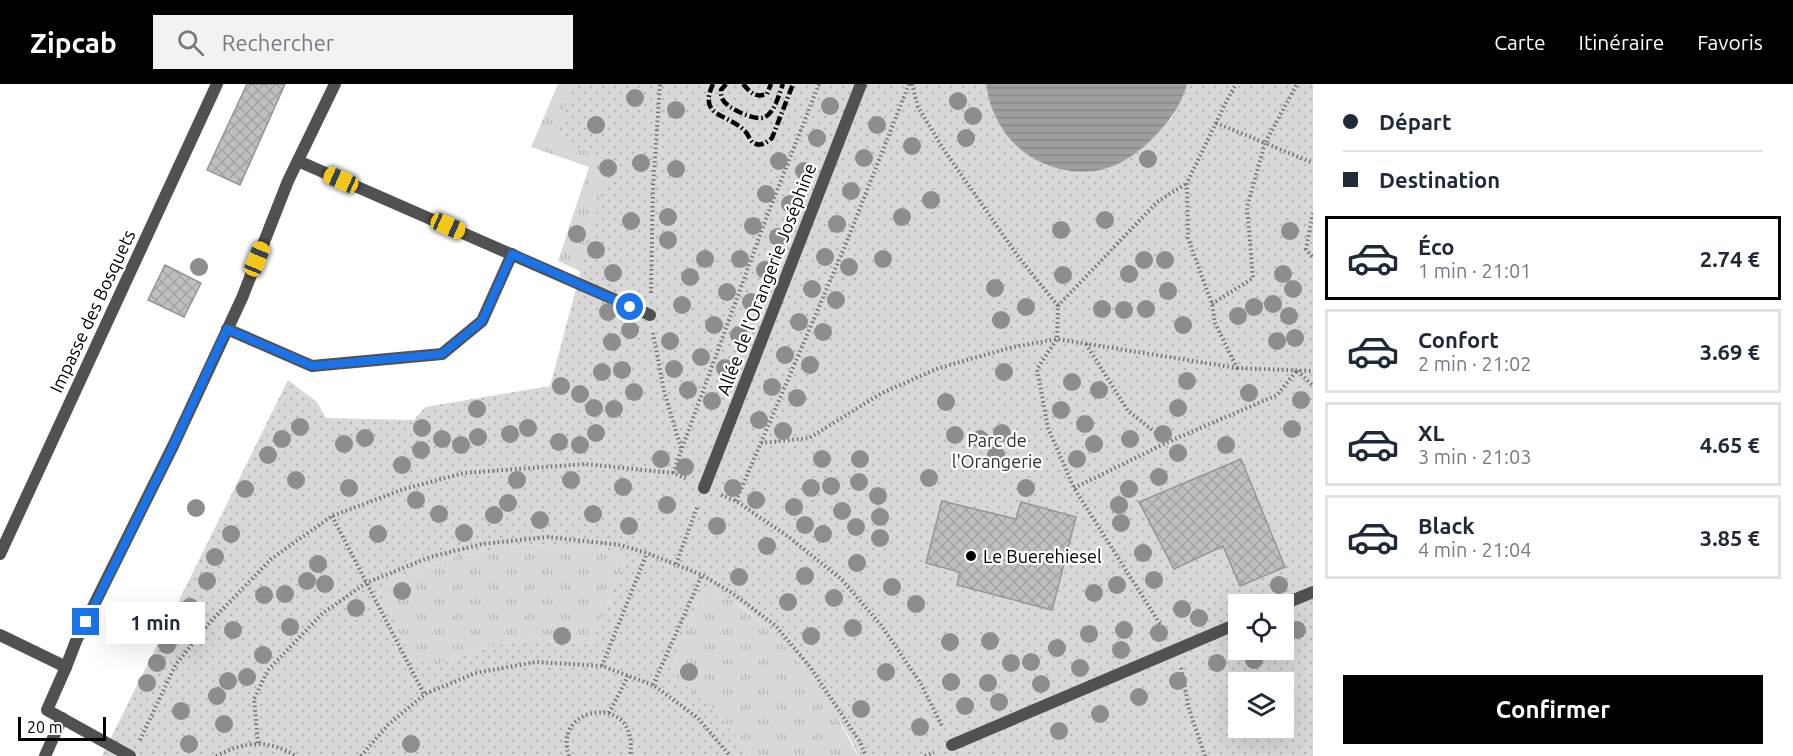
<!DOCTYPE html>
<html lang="fr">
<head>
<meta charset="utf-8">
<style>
	:root { --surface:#fff; --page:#f2f2f3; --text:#1f2937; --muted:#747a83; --line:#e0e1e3; --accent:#000 }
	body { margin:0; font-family:Ubuntu,sans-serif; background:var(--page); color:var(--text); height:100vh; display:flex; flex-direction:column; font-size:22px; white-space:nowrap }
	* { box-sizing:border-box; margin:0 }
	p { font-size:20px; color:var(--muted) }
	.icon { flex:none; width:33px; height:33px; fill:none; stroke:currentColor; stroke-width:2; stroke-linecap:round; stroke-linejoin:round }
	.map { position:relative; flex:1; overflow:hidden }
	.details { display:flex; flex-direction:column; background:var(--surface); width:480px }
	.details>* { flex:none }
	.guide { display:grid; align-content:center; height:132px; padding:0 30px; background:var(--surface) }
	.fabs { position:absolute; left:1228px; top:510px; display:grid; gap:12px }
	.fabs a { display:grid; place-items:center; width:66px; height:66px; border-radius:0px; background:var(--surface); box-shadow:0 6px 24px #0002; font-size:30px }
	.scale { position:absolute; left:18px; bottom:15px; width:88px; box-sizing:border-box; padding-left:6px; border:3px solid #000; border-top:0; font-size:16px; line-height:21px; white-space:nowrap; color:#000; -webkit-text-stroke:4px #fff; paint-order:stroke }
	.end { position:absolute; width:27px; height:27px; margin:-14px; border:8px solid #1a73e8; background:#fff; box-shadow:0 0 0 3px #fff }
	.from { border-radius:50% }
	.bubble { position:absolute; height:42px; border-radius:0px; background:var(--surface); box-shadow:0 6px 24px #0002; font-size:20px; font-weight:700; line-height:42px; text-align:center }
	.car { position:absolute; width:18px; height:36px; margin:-18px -9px; border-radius:8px; box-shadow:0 0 4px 2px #0007; background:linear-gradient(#f5c518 24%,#345 0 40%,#f5c518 0 76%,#345 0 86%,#f5c518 0) }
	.guide b { display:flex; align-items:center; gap:21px; height:57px; font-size:22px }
	.guide b+b { border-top:2px solid var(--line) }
	.guide i { width:15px; height:15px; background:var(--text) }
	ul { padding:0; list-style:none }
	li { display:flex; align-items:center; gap:18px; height:84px; margin:0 12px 9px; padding:0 18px; border:3px solid var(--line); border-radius:0px }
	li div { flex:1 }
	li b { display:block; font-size:22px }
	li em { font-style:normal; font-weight:700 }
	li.on { border-color:var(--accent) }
	li>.icon { width:54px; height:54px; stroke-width:1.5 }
	.button { display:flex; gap:12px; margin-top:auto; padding:12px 30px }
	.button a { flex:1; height:69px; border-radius:0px; background:var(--accent); color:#fff; font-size:24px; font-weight:700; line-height:69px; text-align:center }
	header { display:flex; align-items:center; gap:36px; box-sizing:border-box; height:84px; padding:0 30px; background:var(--accent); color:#fff }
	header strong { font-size:28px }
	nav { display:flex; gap:33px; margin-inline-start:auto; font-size:21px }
	.search { width:420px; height:54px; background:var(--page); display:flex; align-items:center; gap:15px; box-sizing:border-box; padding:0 21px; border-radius:0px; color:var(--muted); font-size:22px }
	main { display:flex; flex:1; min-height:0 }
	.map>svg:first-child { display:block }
	.grass { fill:url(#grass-tufts) }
	.park { fill:url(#park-dots); fill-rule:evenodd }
	.water { fill:url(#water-rules) }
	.building { fill:url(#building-cross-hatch); stroke:#959595; stroke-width:1.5 }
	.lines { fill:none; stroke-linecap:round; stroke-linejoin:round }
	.path { stroke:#737373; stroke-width:4; stroke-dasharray:1.5 3; stroke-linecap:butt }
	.service { stroke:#515151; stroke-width:12 }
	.pedestrian { stroke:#515151; stroke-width:12 }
	.minor { stroke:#515151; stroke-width:12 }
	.rail { stroke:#000; stroke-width:4.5; stroke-dasharray:9 3 1.5 3; stroke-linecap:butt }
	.tree { fill:#8d8d8d }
	.route { stroke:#1a73e8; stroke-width:8 }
	.poi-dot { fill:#000; stroke:#fff; stroke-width:2 }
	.labels { text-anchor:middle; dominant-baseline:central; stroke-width:4.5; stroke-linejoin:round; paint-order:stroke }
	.street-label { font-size:18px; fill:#000; stroke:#fff }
	.park-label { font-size:18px; fill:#2f2f2f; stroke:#fff }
	.poi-label { font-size:18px; fill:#000; stroke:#fff; text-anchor:start }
</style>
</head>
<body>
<header>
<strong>Zipcab</strong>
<div class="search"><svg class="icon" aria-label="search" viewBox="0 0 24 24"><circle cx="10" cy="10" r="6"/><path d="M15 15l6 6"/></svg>Rechercher</div>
<nav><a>Carte</a><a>Itinéraire</a><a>Favoris</a></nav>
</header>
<main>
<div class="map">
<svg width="1313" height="672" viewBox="0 0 1313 672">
	<defs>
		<pattern id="grass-tufts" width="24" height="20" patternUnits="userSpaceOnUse" patternTransform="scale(1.5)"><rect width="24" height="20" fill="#d8d8d8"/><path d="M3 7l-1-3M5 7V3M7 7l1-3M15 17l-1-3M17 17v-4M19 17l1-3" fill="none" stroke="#b8b8b8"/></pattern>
		<pattern id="park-dots" width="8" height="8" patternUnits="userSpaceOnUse" patternTransform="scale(1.5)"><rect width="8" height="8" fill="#d8d8d8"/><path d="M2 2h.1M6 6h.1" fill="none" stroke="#b8b8b8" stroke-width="1.8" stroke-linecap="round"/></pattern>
		<pattern id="water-rules" width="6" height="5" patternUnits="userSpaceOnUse" patternTransform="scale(1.5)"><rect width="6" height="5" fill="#9f9f9f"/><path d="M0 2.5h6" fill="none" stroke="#878787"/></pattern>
		<pattern id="building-cross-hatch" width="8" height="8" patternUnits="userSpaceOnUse" patternTransform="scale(1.5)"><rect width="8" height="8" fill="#c0c0c0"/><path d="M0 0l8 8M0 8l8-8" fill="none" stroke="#a3a3a3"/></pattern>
	</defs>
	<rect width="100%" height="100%" fill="#fff"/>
	<!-- grass -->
	<g class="grass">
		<polygon points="558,0 651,0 622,207 558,177 589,83 531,63"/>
		<path d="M530,460C552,461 608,461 624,473V478L592,558L587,560C568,558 549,555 530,556C496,558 464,570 434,582C404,577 395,538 385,514C389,478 500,464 530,460Z"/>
		<polygon points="709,504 726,511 777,552 807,587 828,616 858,672 752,672 714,626 674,593 672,590 672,583 700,511 704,506"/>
	</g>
	<!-- park -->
	<path class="park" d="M572,0H986L992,22L1073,87H1094L1119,79L1134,70L1149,58L1172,34L1187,0H1313V672H858C854,660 847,650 841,639C815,593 782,553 739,521C729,514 710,498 700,511L672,583V590L714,626L752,672H102L288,296L317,318L326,334L414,336L425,323L550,302L610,78L556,53ZM530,460C552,461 608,461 624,473V478L592,558L587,560C568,558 549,555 530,556C496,558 464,570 434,582C405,577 395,538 385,514C389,478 500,464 530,460ZM1239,520H1284V566H1239ZM1239,598H1284V644H1239Z"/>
	<!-- water -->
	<path class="water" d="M986,0H1187C1181,22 1169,38 1153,54C1137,70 1116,85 1093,87C1054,91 1014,71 997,35C991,25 988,12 986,0Z"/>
	<!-- building -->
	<g class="building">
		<polygon points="247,0 285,0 240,101 207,86"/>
		<polygon points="165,181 201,199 184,233 148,216"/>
		<polygon points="1241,375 1285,483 1240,502 1223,462 1174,485 1139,418"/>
		<polygon points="942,417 1016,435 1021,418 1076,433 1052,526 957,501 960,488 926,479"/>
	</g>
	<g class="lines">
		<!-- path -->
		<g class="path">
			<polyline points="912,0 918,23 944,66 1017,171 1058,222 1057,255 1037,285 1048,344 1074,404 1165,548"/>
			<polyline points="1216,39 1265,59 1297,0"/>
			<polyline points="1313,129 1306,165 1313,174"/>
			<polyline points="651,209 653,103 660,0"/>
			<polyline points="1212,220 1253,194 1247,123 1265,59 1313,79"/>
			<polyline points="1058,222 1157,118 1187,99"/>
			<polyline points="653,249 664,307 681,364"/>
			<polyline points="1086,260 1128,327 1168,358"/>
			<polyline points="1237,284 1313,287"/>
			<polyline points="761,359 809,354 882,309 939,284 1013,263 1057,255 1237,284 1215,239 1212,220 1188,154 1187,99 1227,16 1236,0"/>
			<polyline points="673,389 767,132 819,0"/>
			<polyline points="1074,404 1168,358 1277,311 1297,286 1313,302"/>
			<polyline points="721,411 736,417 790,454 841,495 881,541 921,600 943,644"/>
			<polyline points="736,417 845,162 909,0"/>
			<polyline points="332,432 424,610"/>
			<polyline points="676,480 698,421"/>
			<polyline points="602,582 647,469"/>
			<polyline points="1181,584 1189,625 1205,672"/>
			<polyline points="653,601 702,491"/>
			<polyline points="609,629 628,592"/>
			<polyline points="140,656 176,580 211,537 271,475 332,432 404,405 464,389 585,380 673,389 687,395"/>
			<polyline points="258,659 254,615 268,586 323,529 366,499 430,473 482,460 548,453 620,461 647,469 702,491 732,509 776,542 810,583 860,658 866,672"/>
			<path d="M216,672C245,657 268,655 296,672"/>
			<polyline points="361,672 388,641 425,610 475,589 536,578 602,582 653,601 698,634 730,672"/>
			<path d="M569,672C551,620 641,608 630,672"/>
			<polyline points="925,672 934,668"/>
		</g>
		<!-- service -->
		<g class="service">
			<polyline points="298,77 650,231"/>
			<polyline points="227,245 312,282 442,270 482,237 512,170"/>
			<polyline points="0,551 66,583 76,557 173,362 242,214 288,97 335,0"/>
			<polyline points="66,583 47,626 130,672"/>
			<polyline points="45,672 62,634"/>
		</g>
		<!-- pedestrian -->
		<g class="pedestrian">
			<polyline points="704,404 861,0"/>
			<polyline points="1284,520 1313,508"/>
			<polyline points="952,661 1239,539"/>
		</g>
		<!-- minor -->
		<polyline class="minor" points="0,470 217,0"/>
		<!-- rail -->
		<g class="rail">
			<path d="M713,0C698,32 725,29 744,46C749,50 749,58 756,60C762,62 767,58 772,54L793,0"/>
			<path d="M726,0L721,6C721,10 721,13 723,16C727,24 756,38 765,33C775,28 779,10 783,0"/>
			<path d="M743,0C751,9 755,14 767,10L771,0"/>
		</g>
	</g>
	<!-- trees -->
	<g class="tree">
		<circle cx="635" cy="14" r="9"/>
		<circle cx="958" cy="17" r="9"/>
		<circle cx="830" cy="22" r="9"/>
		<circle cx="676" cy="26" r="9"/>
		<circle cx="973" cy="32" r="9"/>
		<circle cx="596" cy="41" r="9"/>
		<circle cx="877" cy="41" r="9"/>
		<circle cx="817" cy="54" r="9"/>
		<circle cx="966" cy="54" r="9"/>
		<circle cx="912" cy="62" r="9"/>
		<circle cx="864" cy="74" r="9"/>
		<circle cx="1148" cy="75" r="9"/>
		<circle cx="779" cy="77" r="9"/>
		<circle cx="641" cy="79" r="9"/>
		<circle cx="608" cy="84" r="9"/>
		<circle cx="676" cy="85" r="9"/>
		<circle cx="804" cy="87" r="9"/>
		<circle cx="851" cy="107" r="9"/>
		<circle cx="766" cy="110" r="9"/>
		<circle cx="931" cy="116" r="9"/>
		<circle cx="790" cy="120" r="9"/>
		<circle cx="668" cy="133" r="9"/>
		<circle cx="902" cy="133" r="9"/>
		<circle cx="1105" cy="136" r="9"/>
		<circle cx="631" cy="137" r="9"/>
		<circle cx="837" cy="140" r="9"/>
		<circle cx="753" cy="142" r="9"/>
		<circle cx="1061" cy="146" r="9"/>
		<circle cx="1290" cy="147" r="9"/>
		<circle cx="577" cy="150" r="9"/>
		<circle cx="778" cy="153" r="9"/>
		<circle cx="668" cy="156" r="9"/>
		<circle cx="596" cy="166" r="9"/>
		<circle cx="825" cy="173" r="9"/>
		<circle cx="705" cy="175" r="9"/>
		<circle cx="740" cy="175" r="9"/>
		<circle cx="883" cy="175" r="9"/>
		<circle cx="1144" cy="176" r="9"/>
		<circle cx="1165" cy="176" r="9"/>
		<circle cx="199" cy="183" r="9"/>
		<circle cx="849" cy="183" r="9"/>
		<circle cx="765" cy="186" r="9"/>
		<circle cx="613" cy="189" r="9"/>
		<circle cx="1129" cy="190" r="9"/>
		<circle cx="1283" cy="190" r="9"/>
		<circle cx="1063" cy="191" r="9"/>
		<circle cx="690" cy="193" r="9"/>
		<circle cx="995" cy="204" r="9"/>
		<circle cx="812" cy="205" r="9"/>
		<circle cx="1293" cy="205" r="9"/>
		<circle cx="1168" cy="207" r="9"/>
		<circle cx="727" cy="208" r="9"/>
		<circle cx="836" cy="216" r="9"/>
		<circle cx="751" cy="218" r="9"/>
		<circle cx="1273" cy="220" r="9"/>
		<circle cx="682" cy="221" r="9"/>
		<circle cx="1026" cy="223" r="9"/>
		<circle cx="1254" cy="223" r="9"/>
		<circle cx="1102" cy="225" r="9"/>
		<circle cx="1146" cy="225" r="9"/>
		<circle cx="1124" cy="226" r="9"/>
		<circle cx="608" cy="228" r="9"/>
		<circle cx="1238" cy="232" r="9"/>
		<circle cx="1289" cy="232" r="9"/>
		<circle cx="1001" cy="236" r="9"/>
		<circle cx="799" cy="238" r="9"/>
		<circle cx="714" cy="241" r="9"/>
		<circle cx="1183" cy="241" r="9"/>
		<circle cx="630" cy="246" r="9"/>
		<circle cx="823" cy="248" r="9"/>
		<circle cx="739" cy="251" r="9"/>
		<circle cx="1295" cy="254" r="9"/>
		<circle cx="670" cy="257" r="9"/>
		<circle cx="1277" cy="257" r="9"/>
		<circle cx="612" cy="258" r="9"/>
		<circle cx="785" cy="271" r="9"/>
		<circle cx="701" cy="273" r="9"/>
		<circle cx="810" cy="281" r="9"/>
		<circle cx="725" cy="284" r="9"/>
		<circle cx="674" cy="285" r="9"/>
		<circle cx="622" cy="286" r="9"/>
		<circle cx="602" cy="288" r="9"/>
		<circle cx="1004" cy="288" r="9"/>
		<circle cx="1187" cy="297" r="9"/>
		<circle cx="1072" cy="298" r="9"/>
		<circle cx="561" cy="302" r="9"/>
		<circle cx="772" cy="303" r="9"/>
		<circle cx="688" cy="306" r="9"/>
		<circle cx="1099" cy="306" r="9"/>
		<circle cx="634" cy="308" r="9"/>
		<circle cx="1249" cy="309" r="9"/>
		<circle cx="580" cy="310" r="9"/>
		<circle cx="797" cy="314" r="9"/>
		<circle cx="1301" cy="316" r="9"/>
		<circle cx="712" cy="317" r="9"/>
		<circle cx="946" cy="318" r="9"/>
		<circle cx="594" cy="324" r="9"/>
		<circle cx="1178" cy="324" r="9"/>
		<circle cx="477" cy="325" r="9"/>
		<circle cx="614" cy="325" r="9"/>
		<circle cx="1061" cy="326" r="9"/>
		<circle cx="759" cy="336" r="9"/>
		<circle cx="1085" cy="340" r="9"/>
		<circle cx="300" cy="343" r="9"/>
		<circle cx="422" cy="344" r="9"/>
		<circle cx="528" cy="344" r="9"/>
		<circle cx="1292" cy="345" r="9"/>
		<circle cx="783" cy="347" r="9"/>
		<circle cx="596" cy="349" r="9"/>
		<circle cx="1002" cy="349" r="9"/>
		<circle cx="510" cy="350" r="9"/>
		<circle cx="1163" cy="350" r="9"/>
		<circle cx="955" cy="351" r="9"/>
		<circle cx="478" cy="353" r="9"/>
		<circle cx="365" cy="354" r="9"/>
		<circle cx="282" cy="355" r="9"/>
		<circle cx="442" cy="355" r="9"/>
		<circle cx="980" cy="355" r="9"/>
		<circle cx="1130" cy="355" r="9"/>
		<circle cx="559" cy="358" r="9"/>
		<circle cx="344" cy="360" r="9"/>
		<circle cx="1094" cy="360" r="9"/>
		<circle cx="461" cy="361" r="9"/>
		<circle cx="580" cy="361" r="9"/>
		<circle cx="1226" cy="361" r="9"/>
		<circle cx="421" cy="366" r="9"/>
		<circle cx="1178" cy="369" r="9"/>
		<circle cx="268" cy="371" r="9"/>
		<circle cx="996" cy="371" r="9"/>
		<circle cx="661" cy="375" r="9"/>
		<circle cx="822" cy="375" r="9"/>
		<circle cx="860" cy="375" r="9"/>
		<circle cx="1077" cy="375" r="9"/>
		<circle cx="402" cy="381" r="9"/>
		<circle cx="685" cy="383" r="9"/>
		<circle cx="1159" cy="393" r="9"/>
		<circle cx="929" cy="394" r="9"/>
		<circle cx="296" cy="396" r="9"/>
		<circle cx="517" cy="396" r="9"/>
		<circle cx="571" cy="396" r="9"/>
		<circle cx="859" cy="398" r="9"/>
		<circle cx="831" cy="402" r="9"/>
		<circle cx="623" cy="403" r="9"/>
		<circle cx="349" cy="404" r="9"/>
		<circle cx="733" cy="404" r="9"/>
		<circle cx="811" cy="404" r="9"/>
		<circle cx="1026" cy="404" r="9"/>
		<circle cx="245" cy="405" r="9"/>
		<circle cx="1129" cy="405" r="9"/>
		<circle cx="878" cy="412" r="9"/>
		<circle cx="416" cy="416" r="9"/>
		<circle cx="756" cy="416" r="9"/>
		<circle cx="508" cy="419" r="9"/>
		<circle cx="667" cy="421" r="9"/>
		<circle cx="1119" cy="421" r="9"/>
		<circle cx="794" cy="423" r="9"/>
		<circle cx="196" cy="424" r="9"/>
		<circle cx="842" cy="427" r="9"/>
		<circle cx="439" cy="430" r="9"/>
		<circle cx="593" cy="430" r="9"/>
		<circle cx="494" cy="431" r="9"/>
		<circle cx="880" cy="433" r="9"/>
		<circle cx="540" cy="436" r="9"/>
		<circle cx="1121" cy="439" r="9"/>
		<circle cx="805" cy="441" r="9"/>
		<circle cx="629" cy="442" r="9"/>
		<circle cx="717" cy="442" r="9"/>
		<circle cx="856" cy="443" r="9"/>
		<circle cx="464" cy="449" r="9"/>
		<circle cx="231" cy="450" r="9"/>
		<circle cx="378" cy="450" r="9"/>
		<circle cx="823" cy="450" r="9"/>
		<circle cx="880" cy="454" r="9"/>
		<circle cx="767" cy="462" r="9"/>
		<circle cx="1143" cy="469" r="9"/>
		<circle cx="215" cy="473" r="9"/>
		<circle cx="857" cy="479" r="9"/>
		<circle cx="318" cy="480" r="9"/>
		<circle cx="805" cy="492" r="9"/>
		<circle cx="739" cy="493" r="9"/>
		<circle cx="1154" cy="496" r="9"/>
		<circle cx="207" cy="497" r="9"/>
		<circle cx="307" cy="497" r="9"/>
		<circle cx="325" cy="500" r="9"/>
		<circle cx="1117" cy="501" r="9"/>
		<circle cx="1279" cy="501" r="9"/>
		<circle cx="892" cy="503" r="9"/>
		<circle cx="402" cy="507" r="9"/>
		<circle cx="1094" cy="509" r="9"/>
		<circle cx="285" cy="510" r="9"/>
		<circle cx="264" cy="511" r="9"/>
		<circle cx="834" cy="514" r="9"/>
		<circle cx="788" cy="518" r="9"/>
		<circle cx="916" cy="520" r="9"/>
		<circle cx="190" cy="523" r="9"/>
		<circle cx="356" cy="524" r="9"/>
		<circle cx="1182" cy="525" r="9"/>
		<circle cx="1199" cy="534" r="9"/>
		<circle cx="290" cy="543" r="9"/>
		<circle cx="853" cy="544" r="9"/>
		<circle cx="233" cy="546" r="9"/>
		<circle cx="1124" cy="546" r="9"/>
		<circle cx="1297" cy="546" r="9"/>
		<circle cx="1159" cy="549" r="9"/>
		<circle cx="1089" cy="550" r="9"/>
		<circle cx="562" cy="552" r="9"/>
		<circle cx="811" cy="552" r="9"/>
		<circle cx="990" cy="557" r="9"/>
		<circle cx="950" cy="558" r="9"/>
		<circle cx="167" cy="561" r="9"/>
		<circle cx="1057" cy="564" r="9"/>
		<circle cx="1121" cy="566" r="9"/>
		<circle cx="263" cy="571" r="9"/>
		<circle cx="1254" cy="576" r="9"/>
		<circle cx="1031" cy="578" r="9"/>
		<circle cx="157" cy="579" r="9"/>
		<circle cx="1011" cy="579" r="9"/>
		<circle cx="1217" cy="579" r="9"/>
		<circle cx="1080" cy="584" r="9"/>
		<circle cx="689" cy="588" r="9"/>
		<circle cx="886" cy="588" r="9"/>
		<circle cx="247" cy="593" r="9"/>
		<circle cx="228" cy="597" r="9"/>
		<circle cx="1178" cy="597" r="9"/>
		<circle cx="951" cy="598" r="9"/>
		<circle cx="147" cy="599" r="9"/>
		<circle cx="988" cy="599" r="9"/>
		<circle cx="1041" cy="600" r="9"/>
		<circle cx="217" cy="612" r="9"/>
		<circle cx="1139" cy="613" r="9"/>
		<circle cx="999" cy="618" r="9"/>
		<circle cx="965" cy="622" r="9"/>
		<circle cx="861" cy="625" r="9"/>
		<circle cx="181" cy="627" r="9"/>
		<circle cx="1100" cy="630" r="9"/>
		<circle cx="224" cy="640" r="9"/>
		<circle cx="920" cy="643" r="9"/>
		<circle cx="1059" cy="647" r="9"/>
		<circle cx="189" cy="660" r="9"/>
		<circle cx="411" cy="660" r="9"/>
	</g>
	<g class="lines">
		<!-- route -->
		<polyline class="route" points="86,538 173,362 227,245 312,282 442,270 482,237 512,170 630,223"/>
	</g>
	<!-- markers -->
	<circle class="poi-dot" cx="971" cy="472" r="6"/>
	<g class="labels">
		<!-- street labels -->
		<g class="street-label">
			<text transform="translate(766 195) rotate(-69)">Allée de l'Orangerie Joséphine</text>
			<text transform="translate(92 227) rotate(-65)">Impasse des Bosquets</text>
		</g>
		<!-- park labels -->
		<g class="park-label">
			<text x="997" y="356">Parc de<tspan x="997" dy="21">l'Orangerie</tspan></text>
		</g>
		<!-- poi labels -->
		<g class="poi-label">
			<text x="983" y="472">Le Buerehiesel</text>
		</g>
	</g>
</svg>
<div class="fabs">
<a><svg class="icon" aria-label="locate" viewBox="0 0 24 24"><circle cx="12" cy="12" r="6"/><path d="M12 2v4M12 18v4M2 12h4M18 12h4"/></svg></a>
<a><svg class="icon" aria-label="layers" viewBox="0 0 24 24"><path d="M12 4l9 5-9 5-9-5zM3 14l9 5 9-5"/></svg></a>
</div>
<div class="scale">20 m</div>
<i class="end from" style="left:630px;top:223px"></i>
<i class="end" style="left:86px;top:538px"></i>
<div class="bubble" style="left:106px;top:518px;width:99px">1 min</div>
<i class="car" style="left:341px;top:96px;rotate:294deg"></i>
<i class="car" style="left:448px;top:142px;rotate:114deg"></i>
<i class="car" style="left:257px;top:175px;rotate:22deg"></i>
</div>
<section class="details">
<div class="guide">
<b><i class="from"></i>Départ</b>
<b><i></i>Destination</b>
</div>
<ul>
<li class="on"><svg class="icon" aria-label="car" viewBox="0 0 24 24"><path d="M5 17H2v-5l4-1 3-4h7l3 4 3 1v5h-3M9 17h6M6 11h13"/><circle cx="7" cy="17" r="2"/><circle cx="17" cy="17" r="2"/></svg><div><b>Éco</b><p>1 min · 21:01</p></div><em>2.74 €</em></li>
<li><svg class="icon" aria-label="car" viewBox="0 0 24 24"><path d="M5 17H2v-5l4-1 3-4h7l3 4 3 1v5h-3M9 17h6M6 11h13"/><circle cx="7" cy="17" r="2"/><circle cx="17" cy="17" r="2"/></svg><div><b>Confort</b><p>2 min · 21:02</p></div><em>3.69 €</em></li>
<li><svg class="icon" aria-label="car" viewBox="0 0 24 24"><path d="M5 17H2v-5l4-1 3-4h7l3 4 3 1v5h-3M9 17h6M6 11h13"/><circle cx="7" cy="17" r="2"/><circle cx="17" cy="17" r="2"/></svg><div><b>XL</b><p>3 min · 21:03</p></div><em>4.65 €</em></li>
<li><svg class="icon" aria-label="car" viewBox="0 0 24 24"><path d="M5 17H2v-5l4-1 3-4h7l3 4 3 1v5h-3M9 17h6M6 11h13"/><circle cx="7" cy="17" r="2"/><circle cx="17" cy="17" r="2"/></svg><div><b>Black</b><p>4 min · 21:04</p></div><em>3.85 €</em></li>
</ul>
<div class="button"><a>Confirmer</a></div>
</section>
</main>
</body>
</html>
